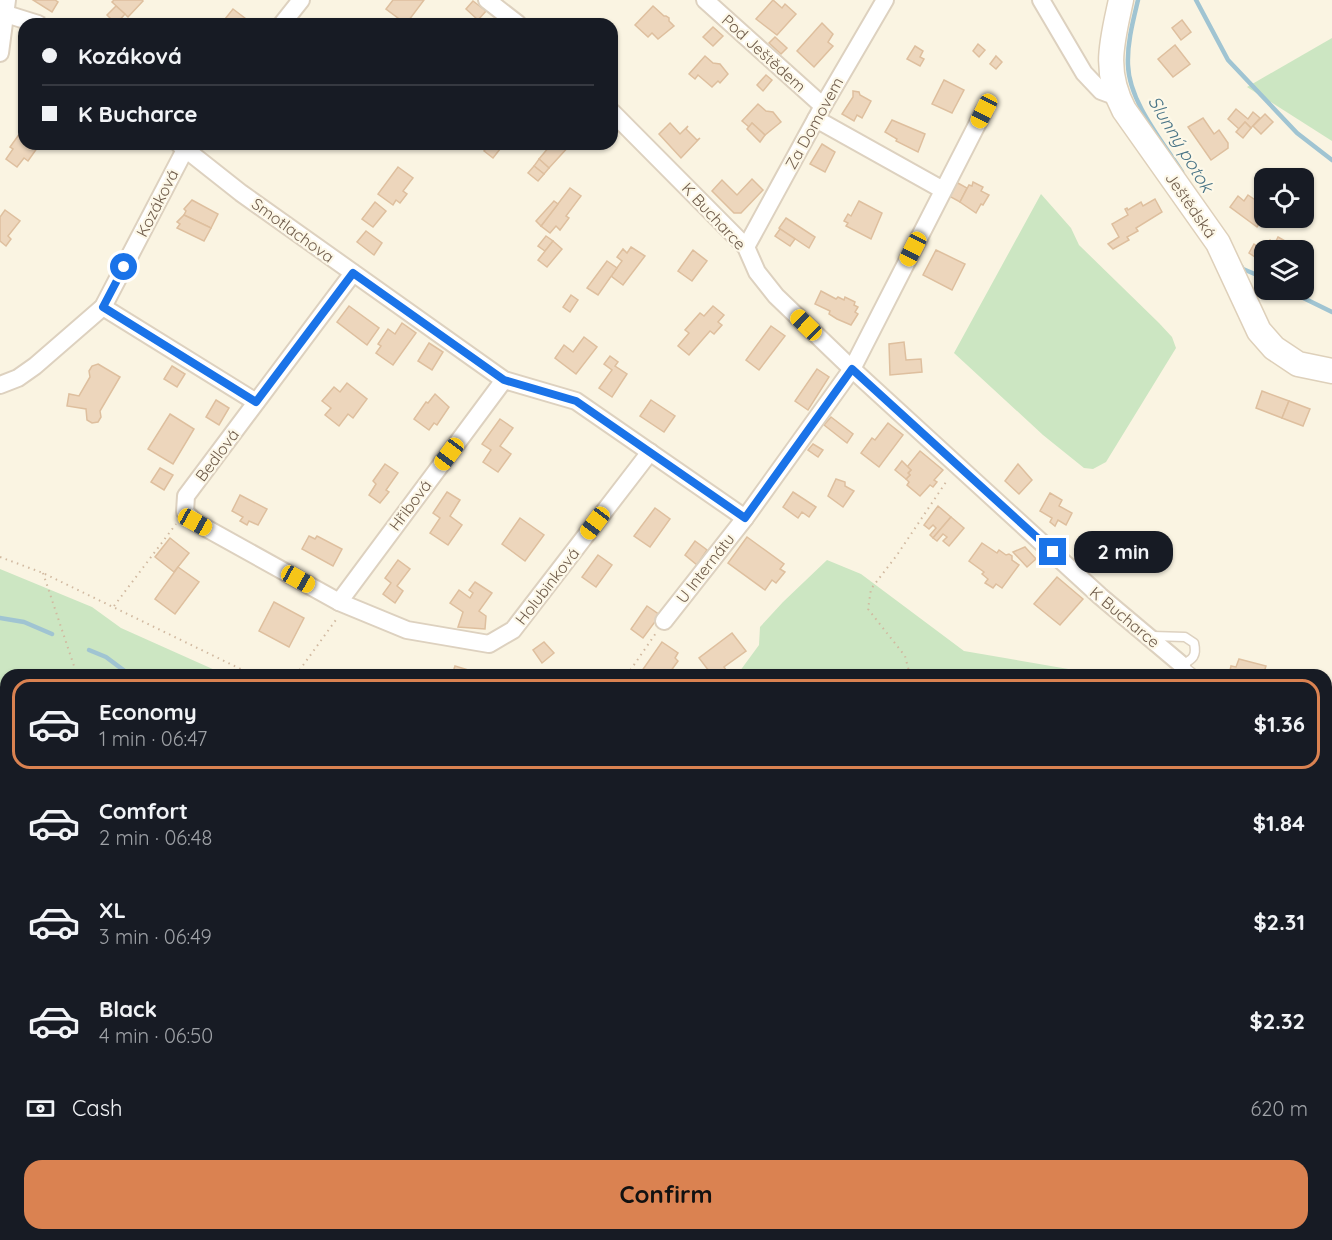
<!DOCTYPE html>
<html lang="en">
<head>
<meta charset="utf-8">
<style>
	:root { --surface:#171b24; --page:#242831; --text:#f1f3f6; --muted:#9ea1a6; --line:#363941; --accent:#da8251 }
	body { margin:0; font-family:Quicksand,sans-serif; background:var(--page); color:var(--text); height:100vh; display:flex; flex-direction:column; font-size:22px; white-space:nowrap }
	* { box-sizing:border-box; margin:0 }
	p { font-size:20px; color:var(--muted) }
	.icon { flex:none; width:33px; height:33px; fill:none; stroke:currentColor; stroke-width:2; stroke-linecap:round; stroke-linejoin:round }
	.map { position:relative; flex:1; overflow:hidden }
	.sheet { position:absolute; left:0px; top:669px; width:1332px; height:572px; display:flex; flex-direction:column; background:var(--surface); border-radius:18px 18px 0 0; box-shadow:0 2px 4px #0004 }
	.sheet>* { flex:none }
	.banner { position:absolute; left:18px; top:18px; width:600px; height:132px; border-radius:18px; box-shadow:0 2px 4px #0004; display:grid; align-content:center; height:132px; padding:0 24px; background:var(--surface) }
	.tools { position:absolute; left:1254px; top:168px; display:grid; gap:12px }
	.tools a { display:grid; place-items:center; width:60px; height:60px; border-radius:12px; background:var(--surface); box-shadow:0 2px 4px #0004; font-size:30px }
	.end { position:absolute; width:27px; height:27px; margin:-14px; border:8px solid #1a73e8; background:#fff; box-shadow:0 0 0 3px #fff }
	.from { border-radius:50% }
	.bubble { position:absolute; height:42px; border-radius:18px; background:var(--surface); box-shadow:0 2px 4px #0004; font-size:20px; font-weight:700; line-height:42px; text-align:center }
	.car { position:absolute; width:18px; height:36px; margin:-18px -9px; border-radius:8px; box-shadow:0 0 4px 2px #0007; background:linear-gradient(#f5c518 24%,#345 0 40%,#f5c518 0 76%,#345 0 86%,#f5c518 0) }
	.banner b { display:flex; align-items:center; gap:21px; height:57px; font-size:22px }
	.banner b+b { border-top:2px solid var(--line) }
	.banner i { width:15px; height:15px; background:var(--text) }
	ul { padding:10px 0 0; list-style:none }
	li { display:flex; align-items:center; gap:18px; height:90px; margin:0 12px 9px; padding:0 12px; border:3px solid transparent; border-radius:18px }
	li div { flex:1 }
	li b { display:block; font-size:22px }
	li em { font-style:normal; font-weight:700 }
	li.current { border-color:var(--accent) }
	li>.icon { width:54px; height:54px; stroke-width:1.5 }
	.pay { display:flex; align-items:center; gap:15px; height:66px; padding:0 24px; font-size:22px }
	.pay p { margin-inline-start:auto }
	.primary-button { display:flex; gap:12px; margin-top:auto; padding:12px 24px }
	.primary-button a { flex:1; height:69px; border-radius:18px; background:var(--accent); color:#111; font-size:24px; font-weight:700; line-height:69px; text-align:center }
	.map>svg:first-child { display:block }
	.green { fill:#cce6c2 }
	.lines { fill:none; stroke-linecap:round; stroke-linejoin:round }
	.stream { stroke:#a0c4d2; stroke-width:4.5 }
	.building { fill:#edd6bc; stroke:#debf9e; stroke-width:1.5 }
	.lane-casing { stroke:#ddd1bf; stroke-width:11 }
	.street-casing { stroke:#ddd1bf; stroke-width:20 }
	.secondary-casing { stroke:#ded0ba; stroke-width:27 }
	.path { stroke:#d1b9a0; stroke-width:2; stroke-dasharray:1.5 4.5; stroke-linecap:butt }
	.lane { stroke:#fff; stroke-width:8 }
	.street { stroke:#fff; stroke-width:16 }
	.secondary { stroke:#fff; stroke-width:24 }
	.route { stroke:#1a73e8; stroke-width:8 }
	.labels { text-anchor:middle; dominant-baseline:central; stroke-width:4.5; stroke-linejoin:round; paint-order:stroke }
	.street-label { font-size:16px; fill:#6f5c4b; stroke:#fdf8e8 }
	.water-label { font-size:18px; font-style:italic; fill:#4a7587; stroke:#fdf8e8 }
</style>
</head>
<body>
<div class="map">
<svg width="1332" height="1240" viewBox="0 0 1332 1240">
	<rect width="100%" height="100%" fill="#faf4e2"/>
	<!-- green -->
	<g class="green">
		<polygon points="1332,38 1332,141 1247,87"/>
		<polygon points="1041,194 1071,228 1079,245 1159,323 1172,337 1176,348 1106,462 1093,469 1084,468 1043,435 954,353"/>
		<polygon points="827,560 861,574 964,651 1103,675 737,675 759,645 760,627 783,602"/>
		<polygon points="0,569 92,607 121,628 226,675 6,675 6,1234 932,1235 931,1240 0,1240"/>
		<polygon points="1326,738 1332,740 1332,912 1326,911"/>
		<polygon points="1326,933 1332,933 1332,1240 952,1240 954,1234 1326,1234"/>
	</g>
	<g class="lines">
		<!-- stream -->
		<g class="stream">
			<path d="M1138,0C1133,21 1127,43 1128,65C1129,102 1163,142 1182,172"/>
			<polyline points="1196,0 1228,60 1297,133 1332,160"/>
			<polyline points="1241,266 1243,269 1264,278"/>
			<polyline points="1287,290 1332,312"/>
			<polyline points="0,618 24,622 52,634"/>
			<polyline points="89,650 106,657 130,675"/>
		</g>
	</g>
	<!-- building -->
	<g class="building">
		<polygon points="33,0 55,0 58,2 52,12"/>
		<polygon points="114,0 142,0 143,1 128,17 112,2"/>
		<polygon points="393,0 424,0 406,24 386,9"/>
		<polygon points="773,0 782,8 785,4 796,14 777,35 756,19"/>
		<polygon points="473,1 486,11 478,20 466,9"/>
		<polygon points="116,6 125,14 116,24 107,15"/>
		<polygon points="653,6 664,16 666,16 669,18 669,21 674,26 658,39 652,33 648,37 635,25"/>
		<polygon points="233,9 250,22 249,24 221,24"/>
		<polygon points="1182,20 1191,32 1181,40 1172,28"/>
		<polygon points="822,23 833,34 828,42 833,46 814,67 797,51"/>
		<polygon points="713,27 723,36 713,46 703,37"/>
		<polygon points="775,37 787,48 781,54 769,43"/>
		<polygon points="978,44 985,50 979,57 973,51"/>
		<polygon points="1175,45 1190,64 1173,77 1158,59"/>
		<polygon points="915,46 923,51 920,57 924,59 920,66 907,59"/>
		<polygon points="705,56 713,63 720,64 728,74 720,83 718,81 712,87 698,75 695,79 689,74"/>
		<polygon points="996,56 1002,62 996,69 990,64"/>
		<polygon points="766,75 772,80 763,91 757,85"/>
		<polygon points="944,80 964,90 952,113 932,104"/>
		<polygon points="853,91 859,92 860,95 871,101 862,118 857,115 854,121 842,114 853,97"/>
		<polygon points="758,104 766,111 773,112 781,122 765,135 752,123 749,127 742,121"/>
		<polygon points="1236,109 1248,119 1253,112 1260,118 1251,128 1245,122 1239,129 1228,119"/>
		<polygon points="1265,114 1273,122 1261,134 1253,126"/>
		<polygon points="1203,118 1214,134 1219,130 1228,143 1228,148 1211,160 1188,127"/>
		<polygon points="892,120 925,134 918,152 896,141 897,139 885,132"/>
		<polygon points="1245,122 1251,128 1243,138 1236,132"/>
		<polygon points="670,123 680,134 688,126 686,129 697,140 700,138 681,158 659,134"/>
		<polygon points="752,123 765,135 760,142 747,129"/>
		<polygon points="23,129 24,144 40,144 28,161 24,158 17,167 6,159 13,149 10,147"/>
		<polygon points="490,144 494,144 500,149 493,158 484,151"/>
		<polygon points="546,144 571,144 549,168 539,159 549,147"/>
		<polygon points="822,144 835,152 825,172 810,164"/>
		<polygon points="539,159 549,168 544,174 534,166"/>
		<polygon points="534,166 544,174 538,181 528,173"/>
		<polygon points="398,167 413,178 403,191 407,194 400,203 396,200 393,205 378,194"/>
		<polygon points="752,179 763,190 741,213 734,213 712,191 722,180 737,195"/>
		<polygon points="956,182 967,188 960,202 949,196"/>
		<polygon points="973,182 983,187 981,191 989,195 983,205 981,204 976,213 960,202 969,185 972,186"/>
		<polygon points="570,188 581,196 566,216 569,218 560,230 556,226 550,233 541,226"/>
		<polygon points="1248,195 1264,206 1264,218 1268,218 1267,219 1264,217 1257,227 1230,207 1238,196 1244,201"/>
		<polygon points="1155,199 1162,212 1136,228 1138,231 1127,237 1129,240 1113,249 1108,244 1119,237 1112,224 1128,215 1125,209 1127,208 1128,210 1141,202 1143,206"/>
		<polygon points="192,200 218,214 211,228 184,215 186,211 184,209"/>
		<polygon points="554,201 558,204 541,226 536,221"/>
		<polygon points="859,201 882,213 871,239 846,226 848,223 844,221 848,214 851,216"/>
		<polygon points="375,202 386,211 373,227 362,219"/>
		<polygon points="5,210 20,221 8,236 11,239 6,246 0,241 0,217"/>
		<polygon points="184,215 211,228 204,241 177,228 180,224 177,222"/>
		<polygon points="786,218 815,237 809,248 779,228"/>
		<polygon points="780,229 795,239 790,246 775,236"/>
		<polygon points="366,231 382,243 374,255 357,242"/>
		<polygon points="546,236 553,241 545,251 538,246"/>
		<polygon points="1278,237 1299,249 1299,250 1268,250 1266,247 1270,240 1275,243"/>
		<polygon points="553,241 562,249 547,267 538,260"/>
		<polygon points="1254,244 1264,251 1264,263 1249,253"/>
		<polygon points="631,247 645,256 623,285 611,276 622,261 617,257 623,249 627,253"/>
		<polygon points="693,250 707,261 692,281 678,271"/>
		<polygon points="936,250 965,264 952,290 923,275"/>
		<polygon points="607,261 617,268 598,295 587,288"/>
		<polygon points="821,291 836,299 838,297 844,300 845,297 855,302 854,305 858,307 855,312 858,314 851,325 837,319 829,314 830,311 815,304"/>
		<polygon points="571,295 578,300 570,312 563,307"/>
		<polygon points="349,306 379,328 367,345 337,322"/>
		<polygon points="713,306 724,315 718,322 722,325 714,334 710,331 689,355 678,346 689,333 685,330 700,313 704,316"/>
		<polygon points="402,323 416,333 393,365 376,353 381,346 378,344 388,329 395,334"/>
		<polygon points="771,326 785,336 759,370 746,360"/>
		<polygon points="584,337 597,347 576,374 555,358 564,345 573,352"/>
		<polygon points="904,342 906,360 921,359 922,372 890,375 889,344"/>
		<polygon points="429,343 443,352 432,370 418,361"/>
		<polygon points="610,356 618,362 615,366 627,374 612,397 599,388 612,370 604,364"/>
		<polygon points="98,364 120,377 100,411 101,417 98,422 92,423 87,420 86,409 67,406 69,394 79,396 90,377 89,371 92,366"/>
		<polygon points="172,366 185,374 177,387 164,379"/>
		<polygon points="817,369 829,377 808,410 795,401"/>
		<polygon points="347,383 367,399 353,418 348,414 339,426 325,415 331,408 322,401 334,387 340,392"/>
		<polygon points="1262,391 1289,401 1282,418 1256,408"/>
		<polygon points="435,394 449,407 437,425 434,423 429,430 414,419 426,402 428,403"/>
		<polygon points="216,400 229,408 219,425 206,417"/>
		<polygon points="651,400 675,416 664,432 640,416"/>
		<polygon points="1289,401 1310,409 1303,426 1282,418"/>
		<polygon points="170,414 194,429 173,464 148,449"/>
		<polygon points="831,417 853,434 847,443 824,425"/>
		<polygon points="500,419 513,428 500,446 511,454 498,472 483,462 491,450 482,444"/>
		<polygon points="888,423 903,435 879,467 861,453 872,438 875,440"/>
		<polygon points="813,444 823,450 818,457 808,450"/>
		<polygon points="920,451 943,470 934,480 937,482 933,487 930,485 920,496 907,485 909,482 906,479 910,475 908,473 911,470 907,467"/>
		<polygon points="902,461 911,470 908,473 910,475 906,479 895,470"/>
		<polygon points="385,464 398,473 386,490 389,492 380,503 369,495 376,484 373,481"/>
		<polygon points="1018,464 1032,480 1019,494 1005,481"/>
		<polygon points="160,468 173,475 164,490 151,482"/>
		<polygon points="836,479 845,482 845,486 854,491 843,507 828,496"/>
		<polygon points="447,492 460,500 450,516 462,525 448,545 430,533 440,518 433,513"/>
		<polygon points="793,492 816,507 809,517 802,512 798,518 783,507"/>
		<polygon points="1050,493 1062,500 1059,506 1072,513 1066,525 1058,520 1055,526 1050,522 1052,518 1040,511"/>
		<polygon points="240,495 267,509 258,525 249,521 247,525 240,521 243,517 232,511"/>
		<polygon points="938,506 951,517 933,538 930,535 936,528 933,525 929,529 924,525"/>
		<polygon points="655,508 670,519 650,547 634,536"/>
		<polygon points="951,517 964,528 949,546 943,541 947,537 943,534 937,541 933,538"/>
		<polygon points="520,518 544,535 525,561 502,544"/>
		<polygon points="309,536 315,539 317,536 342,549 333,566 302,549"/>
		<polygon points="747,537 784,564 780,569 785,572 776,583 772,580 765,590 728,563"/>
		<polygon points="170,538 189,553 174,572 155,557"/>
		<polygon points="695,541 707,550 697,565 685,555"/>
		<polygon points="982,543 997,553 999,550 1006,555 1009,554 1012,556 1012,560 1019,565 1002,588 996,584 993,588 985,583 988,579 982,574 984,572 969,561"/>
		<polygon points="1025,547 1036,559 1027,567 1013,552"/>
		<polygon points="598,555 612,565 596,587 582,577"/>
		<polygon points="398,560 410,569 397,586 403,591 395,603 383,594 391,583 385,578"/>
		<polygon points="178,567 199,582 175,614 155,599"/>
		<polygon points="1057,577 1083,599 1060,625 1034,604"/>
		<polygon points="475,582 492,593 479,611 486,616 485,629 458,627 463,612 450,603 459,590 470,598 473,593 469,590"/>
		<polygon points="274,602 304,618 289,647 259,631"/>
		<polygon points="647,606 660,615 643,638 631,629"/>
		<polygon points="732,633 746,651 724,667 726,670 721,674 719,671 712,675 699,658"/>
		<polygon points="544,642 554,653 542,663 533,650"/>
		<polygon points="662,642 678,653 675,658 678,661 668,675 639,675"/>
		<polygon points="1239,659 1266,666 1263,675 1229,675 1231,666 1236,667"/>
		<polygon points="455,666 478,673 477,675 452,675"/>
	</g>
	<g class="lines">
		<defs>
			<g id="lane">
				<path d="M1152,636L1185,637L1194,643C1197,656 1193,659 1182,665L1195,675"/>
				<polyline points="1326,729 1332,731"/>
			</g>
			<g id="street">
				<polyline points="487,0 518,24"/>
				<polyline points="705,0 823,106"/>
				<polyline points="1041,0 1084,73 1101,91 1117,97"/>
				<polyline points="6,14 38,24"/>
				<polyline points="282,24 301,0"/>
				<polyline points="0,53 7,0"/>
				<polyline points="612,112 746,247 757,272 776,296 852,369 1100,596 1182,665"/>
				<polyline points="816,119 943,190"/>
				<polyline points="179,144 241,193 504,380 576,401 745,518"/>
				<polyline points="746,247 823,106 885,0"/>
				<polyline points="353,273 186,496 185,512 195,522 339,602 407,630 489,644 513,630 650,452"/>
				<polyline points="103,307 256,402"/>
				<polyline points="0,385 18,378 35,366 103,307 188,144"/>
				<polyline points="339,602 504,380"/>
				<polyline points="664,621 745,518 852,369 984,111"/>
			</g>
			<g id="secondary">
				<path d="M1121,0C1112,42 1103,70 1124,110L1218,243L1259,331L1274,348L1298,364L1332,371"/>
				<polyline points="1326,922 1332,923"/>
				<polyline points="942,1240 943,1234"/>
			</g>
		</defs>
		<!-- lane casing -->
		<use href="#lane" class="lane-casing"/>
		<!-- street casing -->
		<use href="#street" class="street-casing"/>
		<!-- secondary casing -->
		<use href="#secondary" class="secondary-casing"/>
		<!-- path -->
		<g class="path">
			<polyline points="0,557 43,573 253,675"/>
			<polyline points="43,573 77,675"/>
			<polyline points="114,606 176,524"/>
			<polyline points="296,675 338,617"/>
			<polyline points="627,675 656,633"/>
			<polyline points="910,675 905,656 868,609 871,589 897,555 948,479"/>
			<polyline points="1326,1102 1332,1110"/>
			<polyline points="1326,1185 1332,1187"/>
			<polyline points="1049,1234 1051,1240"/>
			<polyline points="1116,1234 1117,1240"/>
			<polyline points="1233,1234 1236,1240"/>
			<polyline points="63,1240 66,1234"/>
			<polyline points="433,1240 435,1234"/>
			<polyline points="1086,1240 1087,1234"/>
		</g>
		<!-- lane -->
		<use href="#lane" class="lane"/>
		<!-- street -->
		<use href="#street" class="street"/>
		<!-- secondary -->
		<use href="#secondary" class="secondary"/>
	</g>
	<g class="lines">
		<!-- route -->
		<polyline class="route" points="124,267 103,307 256,402 353,273 504,380 576,401 745,518 852,369 1053,552"/>
	</g>
	<g class="labels">
		<!-- street labels -->
		<g class="street-label">
			<text transform="translate(764 53) rotate(42)">Pod Ještědem</text>
			<text transform="translate(814 123) rotate(-61)">Za Domovem</text>
			<text transform="translate(157 203) rotate(-63)">Kozáková</text>
			<text transform="translate(1191 205) rotate(55)">Ještědská</text>
			<text transform="translate(714 216) rotate(47)">K Bucharce</text>
			<text transform="translate(293 230) rotate(36)">Smotlachova</text>
			<text transform="translate(217 455) rotate(-53)">Bedlová</text>
			<text transform="translate(410 505) rotate(-53)">Hřibová</text>
			<text transform="translate(705 568) rotate(-52)">U Internátu</text>
			<text transform="translate(547 586) rotate(-52)">Holubinková</text>
			<text transform="translate(1125 617) rotate(40)">K Bucharce</text>
		</g>
		<!-- water labels -->
		<g class="water-label">
			<text transform="translate(1181 144) rotate(59)">Slunný potok</text>
		</g>
	</g>
</svg>
<div class="tools">
<a><svg class="icon" aria-label="locate" viewBox="0 0 24 24"><circle cx="12" cy="12" r="6"/><path d="M12 2v4M12 18v4M2 12h4M18 12h4"/></svg></a>
<a><svg class="icon" aria-label="layers" viewBox="0 0 24 24"><path d="M12 4l9 5-9 5-9-5zM3 14l9 5 9-5"/></svg></a>
</div>
<i class="end from" style="left:124px;top:267px"></i>
<i class="end" style="left:1053px;top:552px"></i>
<div class="bubble" style="left:1074px;top:531px;width:99px">2 min</div>
<i class="car" style="left:984px;top:111px;rotate:207deg"></i>
<i class="car" style="left:913px;top:249px;rotate:207deg"></i>
<i class="car" style="left:806px;top:325px;rotate:314deg"></i>
<i class="car" style="left:449px;top:454px;rotate:217deg"></i>
<i class="car" style="left:195px;top:522px;rotate:119deg"></i>
<i class="car" style="left:595px;top:523px;rotate:217deg"></i>
<i class="car" style="left:298px;top:579px;rotate:119deg"></i>
<div class="banner">
<b><i class="from"></i>Kozáková</b>
<b><i></i>K Bucharce</b>
</div>
<section class="sheet">
<ul>
<li class="current"><svg class="icon" aria-label="car" viewBox="0 0 24 24"><path d="M5 17H2v-5l4-1 3-4h7l3 4 3 1v5h-3M9 17h6M6 11h13"/><circle cx="7" cy="17" r="2"/><circle cx="17" cy="17" r="2"/></svg><div><b>Economy</b><p>1 min · 06:47</p></div><em>$1.36</em></li>
<li><svg class="icon" aria-label="car" viewBox="0 0 24 24"><path d="M5 17H2v-5l4-1 3-4h7l3 4 3 1v5h-3M9 17h6M6 11h13"/><circle cx="7" cy="17" r="2"/><circle cx="17" cy="17" r="2"/></svg><div><b>Comfort</b><p>2 min · 06:48</p></div><em>$1.84</em></li>
<li><svg class="icon" aria-label="car" viewBox="0 0 24 24"><path d="M5 17H2v-5l4-1 3-4h7l3 4 3 1v5h-3M9 17h6M6 11h13"/><circle cx="7" cy="17" r="2"/><circle cx="17" cy="17" r="2"/></svg><div><b>XL</b><p>3 min · 06:49</p></div><em>$2.31</em></li>
<li><svg class="icon" aria-label="car" viewBox="0 0 24 24"><path d="M5 17H2v-5l4-1 3-4h7l3 4 3 1v5h-3M9 17h6M6 11h13"/><circle cx="7" cy="17" r="2"/><circle cx="17" cy="17" r="2"/></svg><div><b>Black</b><p>4 min · 06:50</p></div><em>$2.32</em></li>
</ul>
<div class="pay"><svg class="icon" aria-label="cash" viewBox="0 0 24 24"><path d="M3 7h18v10H3z"/><circle cx="12" cy="12" r="2"/></svg>Cash<p>620 m</p></div>
<div class="primary-button"><a>Confirm</a></div>
</section>
</div>
</body>
</html>
